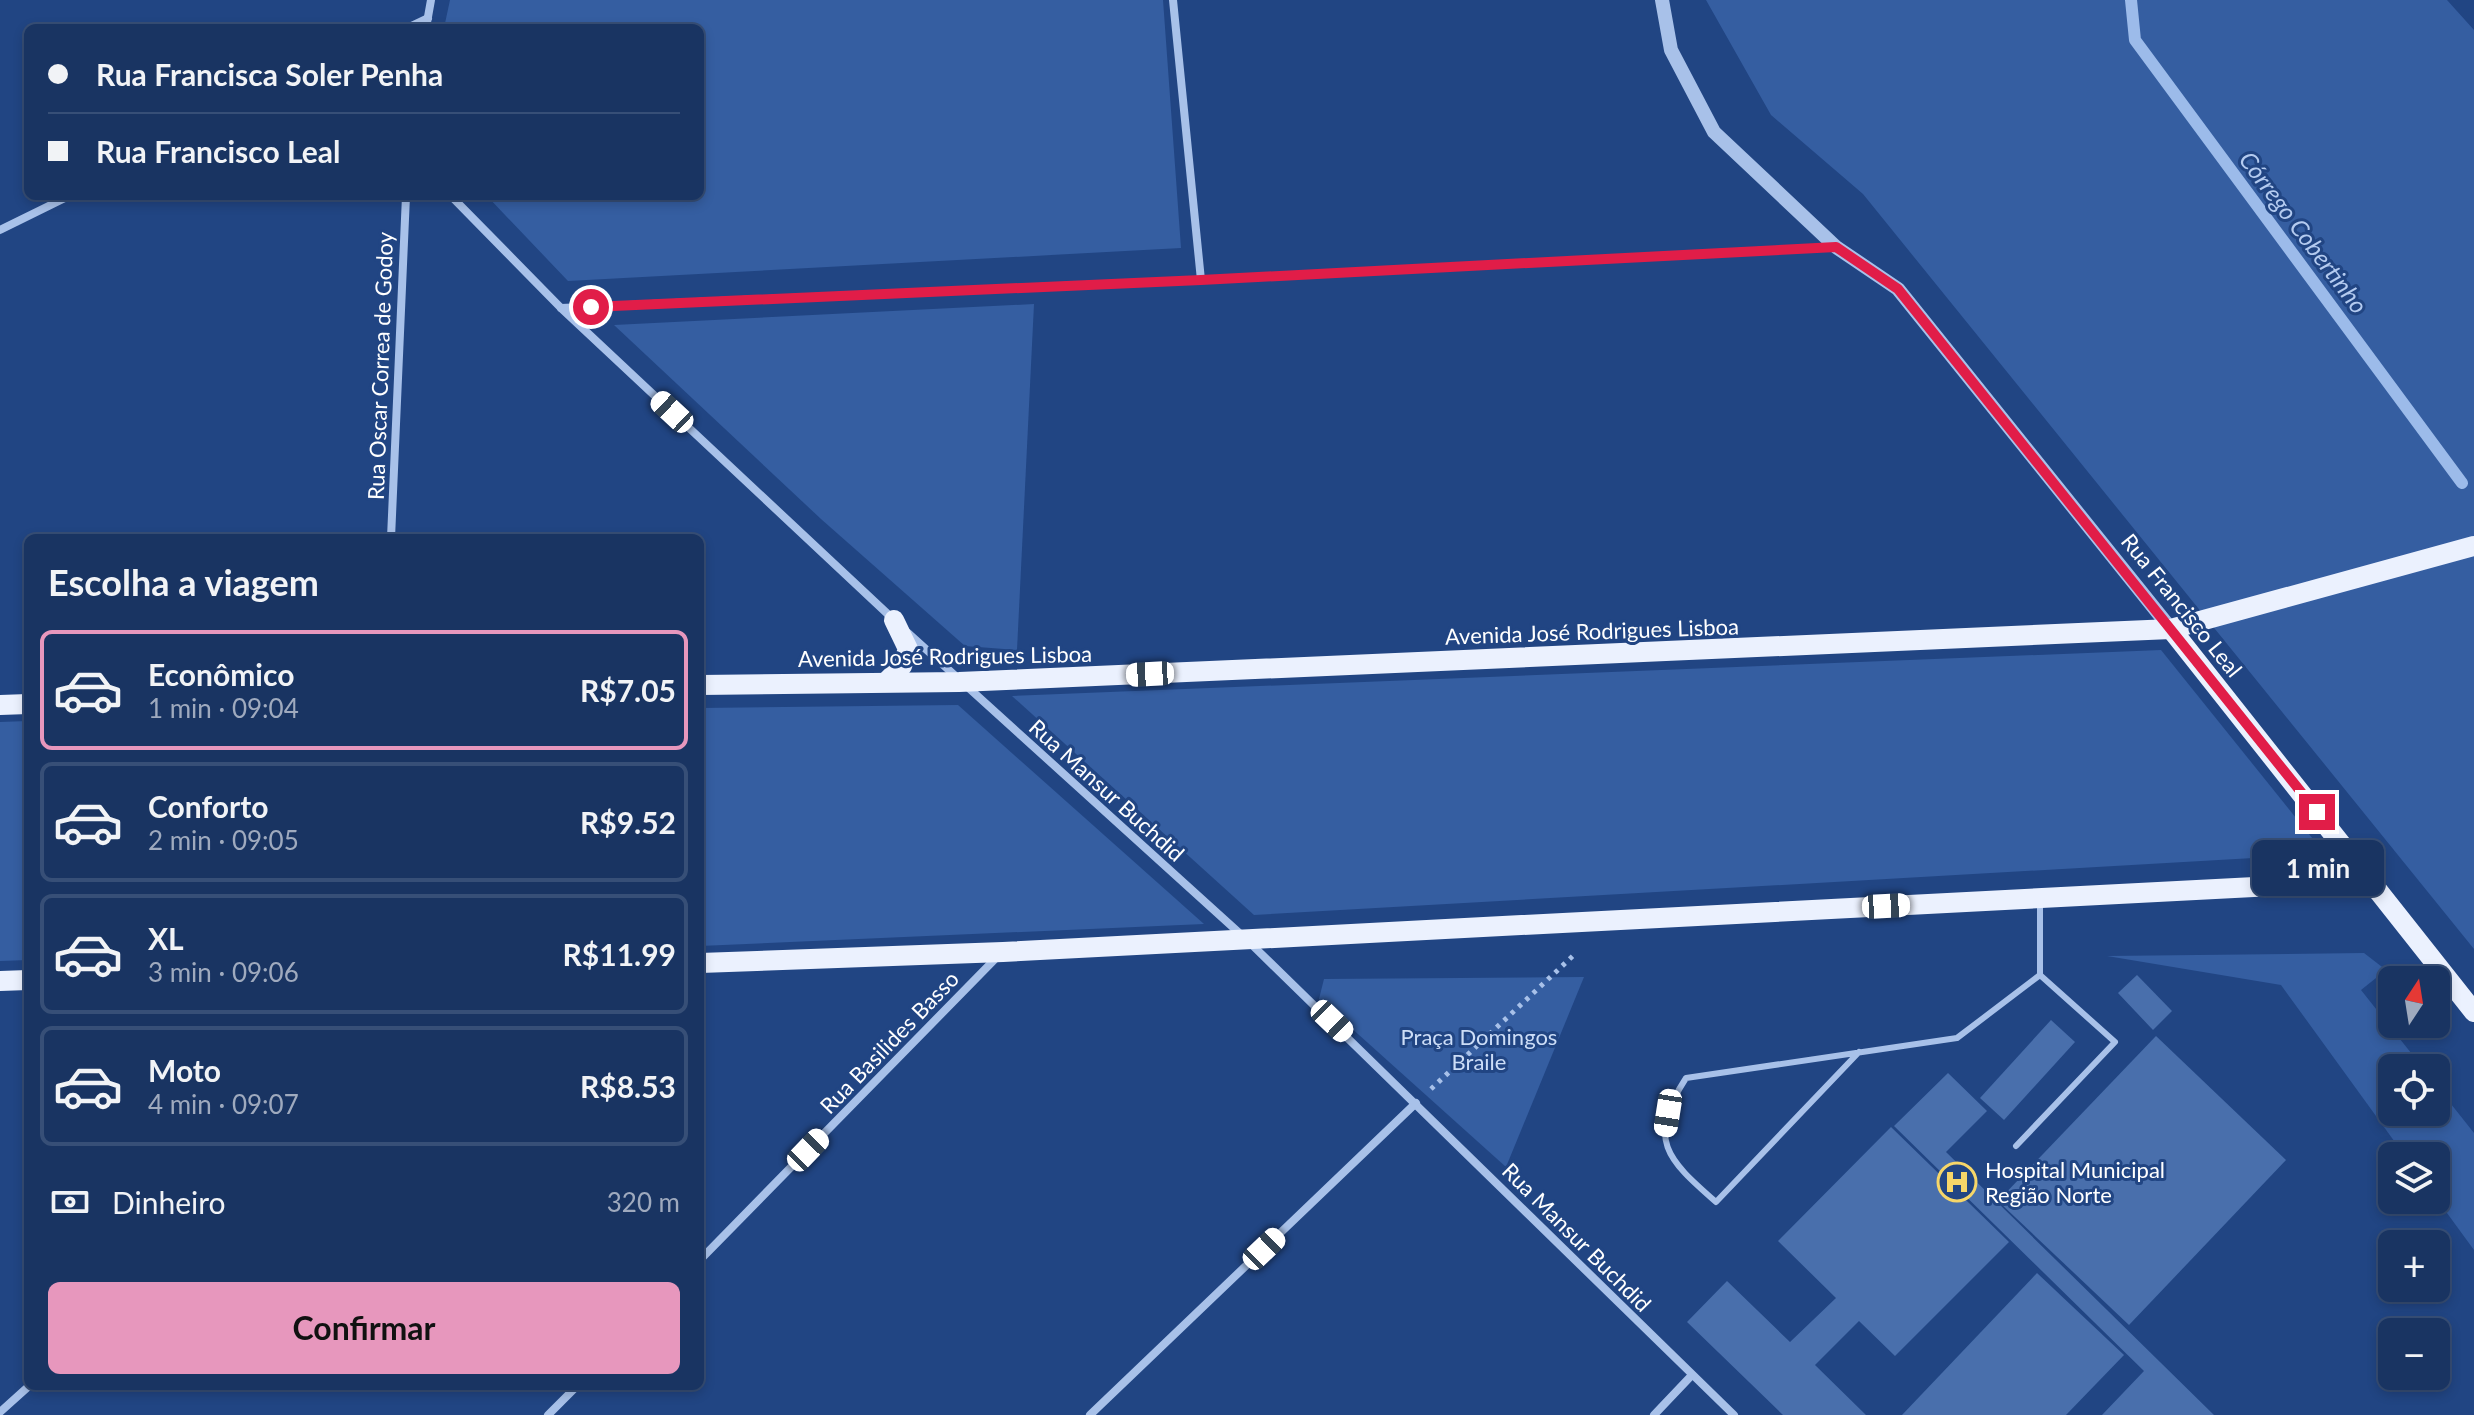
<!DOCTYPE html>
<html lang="pt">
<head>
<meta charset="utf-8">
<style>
	:root { --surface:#193462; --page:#263f6b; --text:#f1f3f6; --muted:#9faabe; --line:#374f77; --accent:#e797bd }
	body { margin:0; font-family:Lato,sans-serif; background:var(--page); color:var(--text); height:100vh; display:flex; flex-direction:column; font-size:30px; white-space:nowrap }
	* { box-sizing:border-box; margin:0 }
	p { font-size:26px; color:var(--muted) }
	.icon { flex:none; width:44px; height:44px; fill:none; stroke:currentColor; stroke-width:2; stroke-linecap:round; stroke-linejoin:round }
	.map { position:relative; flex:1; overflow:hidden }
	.sheet { position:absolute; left:24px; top:534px; width:680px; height:856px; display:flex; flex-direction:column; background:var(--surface); border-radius:12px; box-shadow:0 4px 12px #0003,0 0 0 2px var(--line) }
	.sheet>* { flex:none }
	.hud { position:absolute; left:24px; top:24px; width:680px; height:176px; border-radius:12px; box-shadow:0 4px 12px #0003,0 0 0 2px var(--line); display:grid; align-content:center; height:176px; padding:0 24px; background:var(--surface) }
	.needle { width:52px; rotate:12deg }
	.fabs { position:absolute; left:2378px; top:966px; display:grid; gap:16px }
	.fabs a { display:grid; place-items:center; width:72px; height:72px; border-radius:12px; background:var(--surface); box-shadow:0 4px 12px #0003,0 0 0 2px var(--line); font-size:40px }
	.end { position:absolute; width:36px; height:36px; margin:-18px; border:10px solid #e11d48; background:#fff; box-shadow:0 0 0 4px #fff }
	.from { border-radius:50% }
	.bubble { position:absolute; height:56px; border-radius:12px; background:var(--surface); box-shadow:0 4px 12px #0003,0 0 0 2px var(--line); font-size:26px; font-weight:700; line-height:56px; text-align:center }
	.car { position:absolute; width:24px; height:48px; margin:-24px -12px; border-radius:10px; box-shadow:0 0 6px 2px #0007; background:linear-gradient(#fff 24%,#345 0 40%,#fff 0 76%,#345 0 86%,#fff 0) }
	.hud b { display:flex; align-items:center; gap:28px; height:76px; font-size:30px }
	.hud b+b { border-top:2px solid var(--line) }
	.hud i { width:20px; height:20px; background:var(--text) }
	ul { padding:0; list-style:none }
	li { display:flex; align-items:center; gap:24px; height:120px; margin:0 16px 12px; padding:0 8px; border:4px solid var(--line); border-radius:12px }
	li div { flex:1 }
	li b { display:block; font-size:30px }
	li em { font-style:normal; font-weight:700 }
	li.current { border-color:var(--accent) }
	li>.icon { width:72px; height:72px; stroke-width:1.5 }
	h2 { padding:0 24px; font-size:36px; line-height:96px }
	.pay { display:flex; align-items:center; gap:20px; height:88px; padding:0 24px; font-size:30px }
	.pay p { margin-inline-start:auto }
	.cta { display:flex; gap:16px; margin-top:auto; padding:16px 24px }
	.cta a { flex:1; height:92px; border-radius:12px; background:var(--accent); color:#111; font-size:32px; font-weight:700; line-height:92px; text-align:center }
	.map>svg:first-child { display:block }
	.green { fill:#355ea1 }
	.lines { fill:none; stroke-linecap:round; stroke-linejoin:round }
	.stream { stroke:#9cbbea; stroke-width:12 }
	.building { fill:#496fac }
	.path { stroke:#a8c1e9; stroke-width:5; stroke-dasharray:4 6; stroke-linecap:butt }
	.service { stroke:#a8c1e9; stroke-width:6 }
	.minor { stroke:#a8c1e9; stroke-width:8 }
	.tertiary { stroke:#a8c1e9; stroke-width:14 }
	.primary { stroke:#ebf1fe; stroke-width:20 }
	.route { stroke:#e11d48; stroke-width:10 }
	.labels { text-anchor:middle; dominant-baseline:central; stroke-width:6; stroke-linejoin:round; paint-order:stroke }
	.street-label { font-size:22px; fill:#fff; stroke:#214583 }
	.park-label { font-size:22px; fill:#ccddf7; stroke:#214583 }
	.poi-label { font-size:22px; fill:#fff; stroke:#214583; text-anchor:start }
	.water-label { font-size:24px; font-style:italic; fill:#b4cbf0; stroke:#214583 }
</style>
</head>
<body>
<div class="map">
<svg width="2474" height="1415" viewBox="0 0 2474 1415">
	<rect width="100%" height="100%" fill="#214583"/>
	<!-- green -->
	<g class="green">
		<polygon points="450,0 1163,0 1181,248 568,281 487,196 700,196 700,28 444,28"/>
		<polygon points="1706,0 2447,0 2474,30 2474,949 1863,194 1771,115"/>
		<polygon points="1034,304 1017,650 965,646 821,519 614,325"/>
		<polygon points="2161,650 2325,854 1254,915 1012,696"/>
		<polygon points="958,705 1204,924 700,946 700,708"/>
		<polygon points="28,721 28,960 0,961 0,722"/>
		<polygon points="2364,953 2386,970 2361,990 2423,1068 2392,1068 2392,1112 2436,1112 2436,1085 2474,1133 2474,1250 2436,1198 2436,1156 2405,1156 2281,985 2107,956"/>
		<polygon points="1584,977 1506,1167 1319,999 1324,979"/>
	</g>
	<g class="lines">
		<!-- stream -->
		<polyline class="stream" points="2131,0 2135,40 2462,483"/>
	</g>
	<!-- building -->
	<g class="building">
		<polygon points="2137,975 2172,1011 2153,1030 2118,993"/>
		<polygon points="2051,1020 2075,1042 2004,1120 1980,1098"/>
		<polygon points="2156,1036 2286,1160 2129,1325 1998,1201"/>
		<polygon points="1948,1073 1987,1111 1946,1152 2214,1415 2102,1415 2144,1371 1894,1126"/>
		<polygon points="1891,1127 2009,1242 1895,1356 1859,1321 1815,1365 1866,1415 1783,1415 1687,1322 1727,1281 1790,1342 1836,1298 1778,1241"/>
		<polygon points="2037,1273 2124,1355 2066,1415 1902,1415"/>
	</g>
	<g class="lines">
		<!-- path -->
		<polyline class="path" points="1431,1089 1576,953"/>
		<!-- service -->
		<g class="service">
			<path d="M1859,1052L1716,1202C1667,1159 1646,1140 1686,1078L1957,1038L2040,975V901"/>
			<polyline points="2016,1146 2115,1042 2040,975"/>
		</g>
		<!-- minor -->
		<g class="minor">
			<polyline points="1173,0 1201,280"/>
			<polyline points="407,28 428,18"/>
			<polyline points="426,28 431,0"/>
			<polyline points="451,196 561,308 892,618"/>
			<polyline points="0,230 69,196"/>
			<polyline points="561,308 1201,280 1835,247"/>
			<polyline points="391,538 406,196"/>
			<polyline points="908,633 1247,940 1734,1415"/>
			<polyline points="700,1260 999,955"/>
			<polyline points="0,1412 29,1386"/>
			<polyline points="548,1415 577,1386"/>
			<polyline points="1090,1415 1416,1103"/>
			<polyline points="1654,1415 1692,1375"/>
		</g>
		<!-- tertiary -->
		<polyline class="tertiary" points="1662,0 1671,50 1714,132 1836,247 1898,289 2171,629"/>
		<!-- primary -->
		<g class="primary">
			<polyline points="2171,629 2474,1012"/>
			<polyline points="886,682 902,666 908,649 894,620"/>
			<polyline points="700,685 959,682 2171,629 2474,546"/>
			<polyline points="0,705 28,704"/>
			<polyline points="700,963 1003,952 2371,881"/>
			<polyline points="0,981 28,980"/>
		</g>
	</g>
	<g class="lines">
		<!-- route -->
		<polyline class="route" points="591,307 1201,280 1836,247 1898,289 2317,812"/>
	</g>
	<!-- icons -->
	<defs>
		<symbol id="hospital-ring" viewBox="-11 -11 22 22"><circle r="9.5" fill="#214583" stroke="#f6d669" stroke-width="1.5"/><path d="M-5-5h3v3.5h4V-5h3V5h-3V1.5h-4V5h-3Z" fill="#f6d669"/></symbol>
	</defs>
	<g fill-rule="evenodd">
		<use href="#hospital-ring" x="1935" y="1160" width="44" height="44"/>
	</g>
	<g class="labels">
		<!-- street labels -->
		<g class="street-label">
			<text transform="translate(380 366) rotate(-88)">Rua Oscar Correa de Godoy</text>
			<text transform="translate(2182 605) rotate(51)">Rua Francisco Leal</text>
			<text transform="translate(1592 631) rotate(-2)">Avenida José Rodrigues Lisboa</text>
			<text transform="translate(945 656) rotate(-1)">Avenida José Rodrigues Lisboa</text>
			<text transform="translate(1107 790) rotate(42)">Rua Mansur Buchdid</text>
			<text transform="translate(889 1042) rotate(-46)">Rua Basilides Basso</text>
			<text transform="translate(1577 1237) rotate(45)">Rua Mansur Buchdid</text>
		</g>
		<!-- park labels -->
		<g class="park-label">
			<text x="1479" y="1036">Praça Domingos<tspan x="1479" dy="25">Braile</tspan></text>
		</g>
		<!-- poi labels -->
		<g class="poi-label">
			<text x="1985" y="1169">Hospital Municipal<tspan x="1985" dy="25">Região Norte</tspan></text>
		</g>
		<!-- water labels -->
		<g class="water-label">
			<text transform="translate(2304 232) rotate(53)">Córrego Cobertinho</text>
		</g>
	</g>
</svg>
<div class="fabs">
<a><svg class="needle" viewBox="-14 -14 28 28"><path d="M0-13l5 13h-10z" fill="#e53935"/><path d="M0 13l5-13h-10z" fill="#9faabe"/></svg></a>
<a><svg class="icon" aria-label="locate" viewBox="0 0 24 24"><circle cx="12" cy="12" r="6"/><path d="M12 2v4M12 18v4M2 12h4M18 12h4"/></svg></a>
<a><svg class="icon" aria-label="layers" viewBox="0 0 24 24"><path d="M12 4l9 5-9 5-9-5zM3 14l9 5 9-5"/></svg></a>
<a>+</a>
<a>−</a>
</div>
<i class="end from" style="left:591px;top:307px"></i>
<i class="end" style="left:2317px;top:812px"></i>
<div class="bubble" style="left:2252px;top:840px;width:132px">1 min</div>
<i class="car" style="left:672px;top:412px;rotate:313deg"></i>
<i class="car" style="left:1150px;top:674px;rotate:267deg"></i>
<i class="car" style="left:1886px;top:906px;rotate:87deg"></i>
<i class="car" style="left:1332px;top:1021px;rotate:134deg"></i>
<i class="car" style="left:1668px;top:1113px;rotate:189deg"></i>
<i class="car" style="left:808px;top:1150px;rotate:44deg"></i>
<i class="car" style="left:1264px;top:1249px;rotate:46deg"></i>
<div class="hud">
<b><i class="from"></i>Rua Francisca Soler Penha</b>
<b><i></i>Rua Francisco Leal</b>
</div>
<section class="sheet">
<h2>Escolha a viagem</h2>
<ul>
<li class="current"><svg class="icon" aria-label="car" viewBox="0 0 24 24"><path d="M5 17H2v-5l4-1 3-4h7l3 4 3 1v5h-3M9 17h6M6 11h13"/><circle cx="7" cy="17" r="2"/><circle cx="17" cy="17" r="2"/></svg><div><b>Econômico</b><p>1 min · 09:04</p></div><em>R$7.05</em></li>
<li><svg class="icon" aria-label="car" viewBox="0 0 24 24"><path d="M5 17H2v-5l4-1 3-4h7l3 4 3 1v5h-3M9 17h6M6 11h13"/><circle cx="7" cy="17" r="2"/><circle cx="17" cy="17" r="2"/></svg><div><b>Conforto</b><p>2 min · 09:05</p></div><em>R$9.52</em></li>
<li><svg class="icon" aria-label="car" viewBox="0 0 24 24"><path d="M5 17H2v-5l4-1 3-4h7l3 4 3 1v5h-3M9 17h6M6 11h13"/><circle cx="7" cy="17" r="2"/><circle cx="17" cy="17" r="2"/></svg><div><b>XL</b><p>3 min · 09:06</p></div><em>R$11.99</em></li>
<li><svg class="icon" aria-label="car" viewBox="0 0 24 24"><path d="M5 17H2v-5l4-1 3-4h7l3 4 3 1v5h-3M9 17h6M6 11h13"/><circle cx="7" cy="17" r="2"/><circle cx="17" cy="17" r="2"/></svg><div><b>Moto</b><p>4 min · 09:07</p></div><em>R$8.53</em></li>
</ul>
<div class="pay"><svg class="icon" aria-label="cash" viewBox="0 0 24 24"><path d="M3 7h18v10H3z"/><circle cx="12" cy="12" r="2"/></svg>Dinheiro<p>320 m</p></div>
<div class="cta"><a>Confirmar</a></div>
</section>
</div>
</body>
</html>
